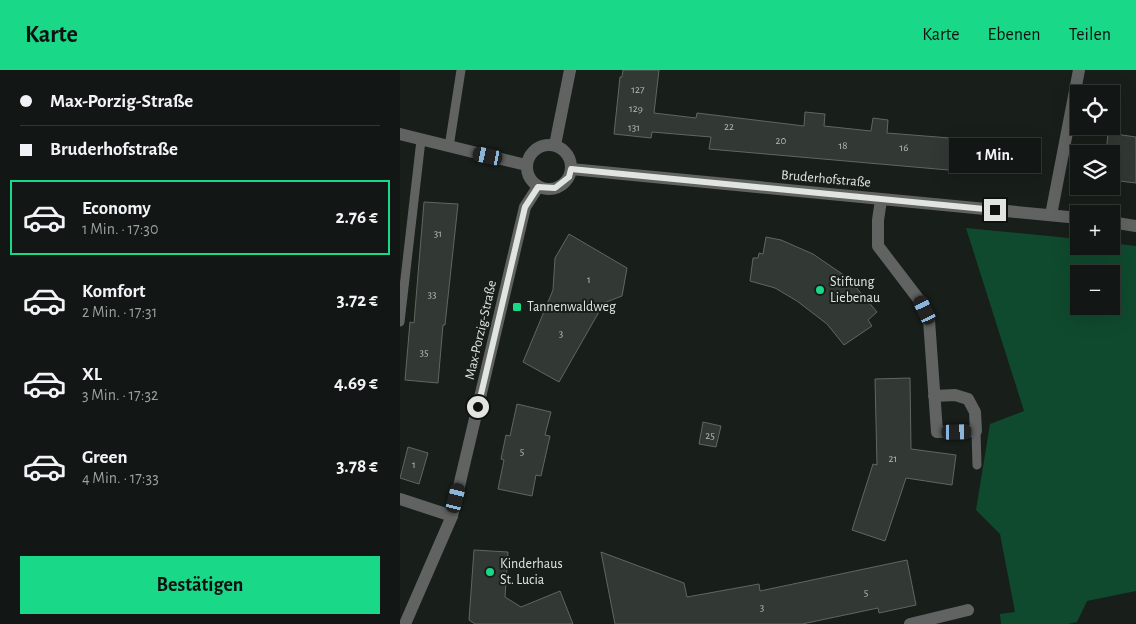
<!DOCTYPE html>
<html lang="de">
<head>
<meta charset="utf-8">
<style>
	:root { --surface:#121614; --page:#1b1f1d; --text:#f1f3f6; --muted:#9c9fa0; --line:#313534; --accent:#19d989 }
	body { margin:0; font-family:"Alegreya Sans",sans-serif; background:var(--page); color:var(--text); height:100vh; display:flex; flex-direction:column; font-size:19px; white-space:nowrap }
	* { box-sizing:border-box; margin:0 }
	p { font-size:16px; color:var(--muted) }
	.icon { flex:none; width:28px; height:28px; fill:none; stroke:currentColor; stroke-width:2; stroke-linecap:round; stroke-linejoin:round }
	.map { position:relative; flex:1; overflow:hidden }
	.sheet { display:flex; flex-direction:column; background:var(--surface); width:400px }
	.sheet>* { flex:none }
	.top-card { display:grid; align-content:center; height:110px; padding:0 20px; background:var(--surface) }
	.controls { position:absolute; left:670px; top:15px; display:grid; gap:10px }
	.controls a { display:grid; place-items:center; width:50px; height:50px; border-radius:0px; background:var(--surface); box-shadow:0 5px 20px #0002,0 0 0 1px var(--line); font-size:25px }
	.end { position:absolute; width:22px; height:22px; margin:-11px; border:6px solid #e1e5e2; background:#111; box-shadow:0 0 0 2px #111 }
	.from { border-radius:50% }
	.bubble { position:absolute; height:35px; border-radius:0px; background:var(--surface); box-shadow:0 5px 20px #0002,0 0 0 1px var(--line); font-size:16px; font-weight:700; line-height:35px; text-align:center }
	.car { position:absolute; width:15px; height:30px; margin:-15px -8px; border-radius:6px; box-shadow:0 0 4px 1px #0007; background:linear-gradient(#222 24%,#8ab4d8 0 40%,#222 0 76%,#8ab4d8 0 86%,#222 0) }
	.top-card b { display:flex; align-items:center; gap:18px; height:48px; font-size:19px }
	.top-card b+b { border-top:1px solid var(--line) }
	.top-card i { width:12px; height:12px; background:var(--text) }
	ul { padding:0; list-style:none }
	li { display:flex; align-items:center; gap:15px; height:75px; margin:0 10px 8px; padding:0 10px; border:2px solid transparent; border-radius:0px }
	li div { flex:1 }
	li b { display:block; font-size:19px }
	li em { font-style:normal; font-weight:700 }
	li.active { border-color:var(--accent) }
	li>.icon { width:45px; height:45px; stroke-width:1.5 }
	.primary-button { display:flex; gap:10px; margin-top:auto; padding:10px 20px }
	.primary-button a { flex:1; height:58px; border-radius:0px; background:var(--accent); color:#111; font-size:20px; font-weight:700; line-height:58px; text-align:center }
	header { display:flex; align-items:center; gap:30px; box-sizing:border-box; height:70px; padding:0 25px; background:var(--accent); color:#111 }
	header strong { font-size:24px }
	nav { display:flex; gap:28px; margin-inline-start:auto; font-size:18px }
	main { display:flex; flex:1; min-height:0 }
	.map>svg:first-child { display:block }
	.green { fill:#0f4a2e; fill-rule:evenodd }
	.building { fill:#323834; stroke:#606762 }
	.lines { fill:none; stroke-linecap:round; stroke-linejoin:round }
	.service { stroke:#606361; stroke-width:9 }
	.minor { stroke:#606361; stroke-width:12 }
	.route { stroke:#e1e5e2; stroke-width:6 }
	.poi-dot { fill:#19d989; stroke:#181e1a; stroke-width:2 }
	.labels { text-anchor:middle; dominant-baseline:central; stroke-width:4; stroke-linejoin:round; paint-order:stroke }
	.number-label { font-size:11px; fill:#b5bab6 }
	.street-label { font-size:14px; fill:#e1e5e2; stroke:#181e1a }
	.poi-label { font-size:14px; fill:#e1e5e2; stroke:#181e1a; text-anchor:start }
</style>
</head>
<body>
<header>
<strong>Karte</strong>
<nav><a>Karte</a><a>Ebenen</a><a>Teilen</a></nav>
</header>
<main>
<section class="sheet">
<div class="top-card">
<b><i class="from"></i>Max-Porzig-Straße</b>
<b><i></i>Bruderhofstraße</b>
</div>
<ul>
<li class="active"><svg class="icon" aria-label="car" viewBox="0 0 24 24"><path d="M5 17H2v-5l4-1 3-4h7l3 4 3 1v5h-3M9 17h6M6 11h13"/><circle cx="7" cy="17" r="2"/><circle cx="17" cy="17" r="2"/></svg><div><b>Economy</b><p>1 Min. · 17:30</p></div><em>2.76 €</em></li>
<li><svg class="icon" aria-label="car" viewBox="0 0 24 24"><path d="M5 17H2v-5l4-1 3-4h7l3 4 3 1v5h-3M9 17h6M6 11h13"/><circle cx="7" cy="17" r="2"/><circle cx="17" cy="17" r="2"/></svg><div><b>Komfort</b><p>2 Min. · 17:31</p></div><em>3.72 €</em></li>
<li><svg class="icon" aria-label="car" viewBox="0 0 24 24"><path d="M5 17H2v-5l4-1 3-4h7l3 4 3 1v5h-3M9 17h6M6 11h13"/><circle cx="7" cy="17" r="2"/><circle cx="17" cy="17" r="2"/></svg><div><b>XL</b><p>3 Min. · 17:32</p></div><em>4.69 €</em></li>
<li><svg class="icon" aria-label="car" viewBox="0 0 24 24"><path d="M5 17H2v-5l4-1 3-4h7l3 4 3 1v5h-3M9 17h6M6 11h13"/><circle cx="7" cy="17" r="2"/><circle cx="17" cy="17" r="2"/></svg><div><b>Green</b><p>4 Min. · 17:33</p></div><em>3.78 €</em></li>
</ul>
<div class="primary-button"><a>Bestätigen</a></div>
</section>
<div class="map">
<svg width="736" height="554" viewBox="0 0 736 554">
	<rect width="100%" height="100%" fill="#181e1a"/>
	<!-- green -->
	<path class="green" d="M566,158L679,169V176H711V173L736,176V521L687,531L677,552L668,554H601L600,544L615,542L600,464L576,440L590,354L624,341ZM679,204H711V236H679Z"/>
	<!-- building -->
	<g class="building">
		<polygon points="223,0 259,0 254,43 296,48 297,43 404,56 405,42 425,44 424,56 471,61 473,48 488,50 487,63 575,70 571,102 309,79 311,67 252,62 251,68 214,64 220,7 222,7"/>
		<polygon points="708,63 736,67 736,113 711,110 711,84 706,84"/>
		<polygon points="24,132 58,134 45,255 43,255 38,313 5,310 10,252 14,253"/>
		<polygon points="169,164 227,198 222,226 204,233 159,312 123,292 153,220 155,188"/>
		<polygon points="366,167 381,170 413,184 448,208 477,242 468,250 472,256 444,275 427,254 397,231 375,218 350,211 353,188 358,188 359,183 363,184"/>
		<polygon points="510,308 511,379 556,385 552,415 506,408 485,471 452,460 473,394 477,395 475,309"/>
		<polygon points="117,334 151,342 145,365 150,366 141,406 136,405 132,426 98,419 104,390 101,389 106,365 110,366"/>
		<polygon points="303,352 321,356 316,377 299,374"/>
		<polygon points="8,377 28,383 19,414 0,408"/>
		<polygon points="74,480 108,482 105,527 121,537 160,521 173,554 75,554 69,550"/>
		<polygon points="201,482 284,513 287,527 359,514 360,521 507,490 516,535 479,543 478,538 402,554 215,554"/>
	</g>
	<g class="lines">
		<!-- service -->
		<g class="service">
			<polyline points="49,77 61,0"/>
			<polyline points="0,252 21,70"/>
			<polyline points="576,361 577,395"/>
		</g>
		<!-- minor -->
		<g class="minor">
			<polyline points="0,64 126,95"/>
			<circle cx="149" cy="97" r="22"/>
			<polyline points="155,75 170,0"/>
			<polyline points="171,99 679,148"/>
			<polyline points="481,130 478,150 478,176 520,231 529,250 537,362 576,361 575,342 568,329 555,325 534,326"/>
			<polyline points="651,145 679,0"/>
			<polyline points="711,152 736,156"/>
			<polyline points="0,429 52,446"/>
			<polyline points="5,554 52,446 125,137 138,117"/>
			<polyline points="510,554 568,540"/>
		</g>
	</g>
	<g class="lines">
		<!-- route -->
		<polyline class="route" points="78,337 125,137 138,117 155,118 169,107 171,99 595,140"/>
	</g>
	<!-- markers -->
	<g class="poi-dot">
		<circle cx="420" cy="220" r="5"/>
		<rect x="112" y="232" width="10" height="10" rx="2.5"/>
		<circle cx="90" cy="502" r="5"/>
	</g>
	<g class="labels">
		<!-- number labels -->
		<g class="number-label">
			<text x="238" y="19">127</text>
			<text x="236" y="38">129</text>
			<text x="329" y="56">22</text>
			<text x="234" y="57">131</text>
			<text x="381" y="70">20</text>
			<text x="443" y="75">18</text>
			<text x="504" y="77">16</text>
			<text x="38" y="163">31</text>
			<text x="189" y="209">1</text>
			<text x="32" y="224">33</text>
			<text x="161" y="263">3</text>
			<text x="24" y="282">35</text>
			<text x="310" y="365">25</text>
			<text x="122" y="381">5</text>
			<text x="493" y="388">21</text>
			<text x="14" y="394">1</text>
			<text x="466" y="522">5</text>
			<text x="362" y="537">3</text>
		</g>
		<!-- street labels -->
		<g class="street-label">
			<text transform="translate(426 109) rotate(5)">Bruderhofstraße</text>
			<text transform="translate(81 260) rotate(-77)">Max-Porzig-Straße</text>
		</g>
		<!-- poi labels -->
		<g class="poi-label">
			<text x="430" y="212">Stiftung<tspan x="430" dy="16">Liebenau</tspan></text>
			<text x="127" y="237">Tannenwaldweg</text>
			<text x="100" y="494">Kinderhaus<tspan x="100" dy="16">St. Lucia</tspan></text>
		</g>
	</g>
</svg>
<div class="controls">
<a><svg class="icon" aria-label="locate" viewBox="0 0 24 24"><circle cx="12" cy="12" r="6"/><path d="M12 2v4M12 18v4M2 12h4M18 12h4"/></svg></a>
<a><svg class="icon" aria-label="layers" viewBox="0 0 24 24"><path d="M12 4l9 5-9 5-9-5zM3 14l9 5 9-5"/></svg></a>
<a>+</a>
<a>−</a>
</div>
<i class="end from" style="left:78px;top:337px"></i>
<i class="end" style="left:595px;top:140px"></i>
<div class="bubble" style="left:549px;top:68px;width:92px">1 Min.</div>
<i class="car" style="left:88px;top:86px;rotate:282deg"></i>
<i class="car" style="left:525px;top:240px;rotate:335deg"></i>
<i class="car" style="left:557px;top:362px;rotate:89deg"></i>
<i class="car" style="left:56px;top:428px;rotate:14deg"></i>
</div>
</main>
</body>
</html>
